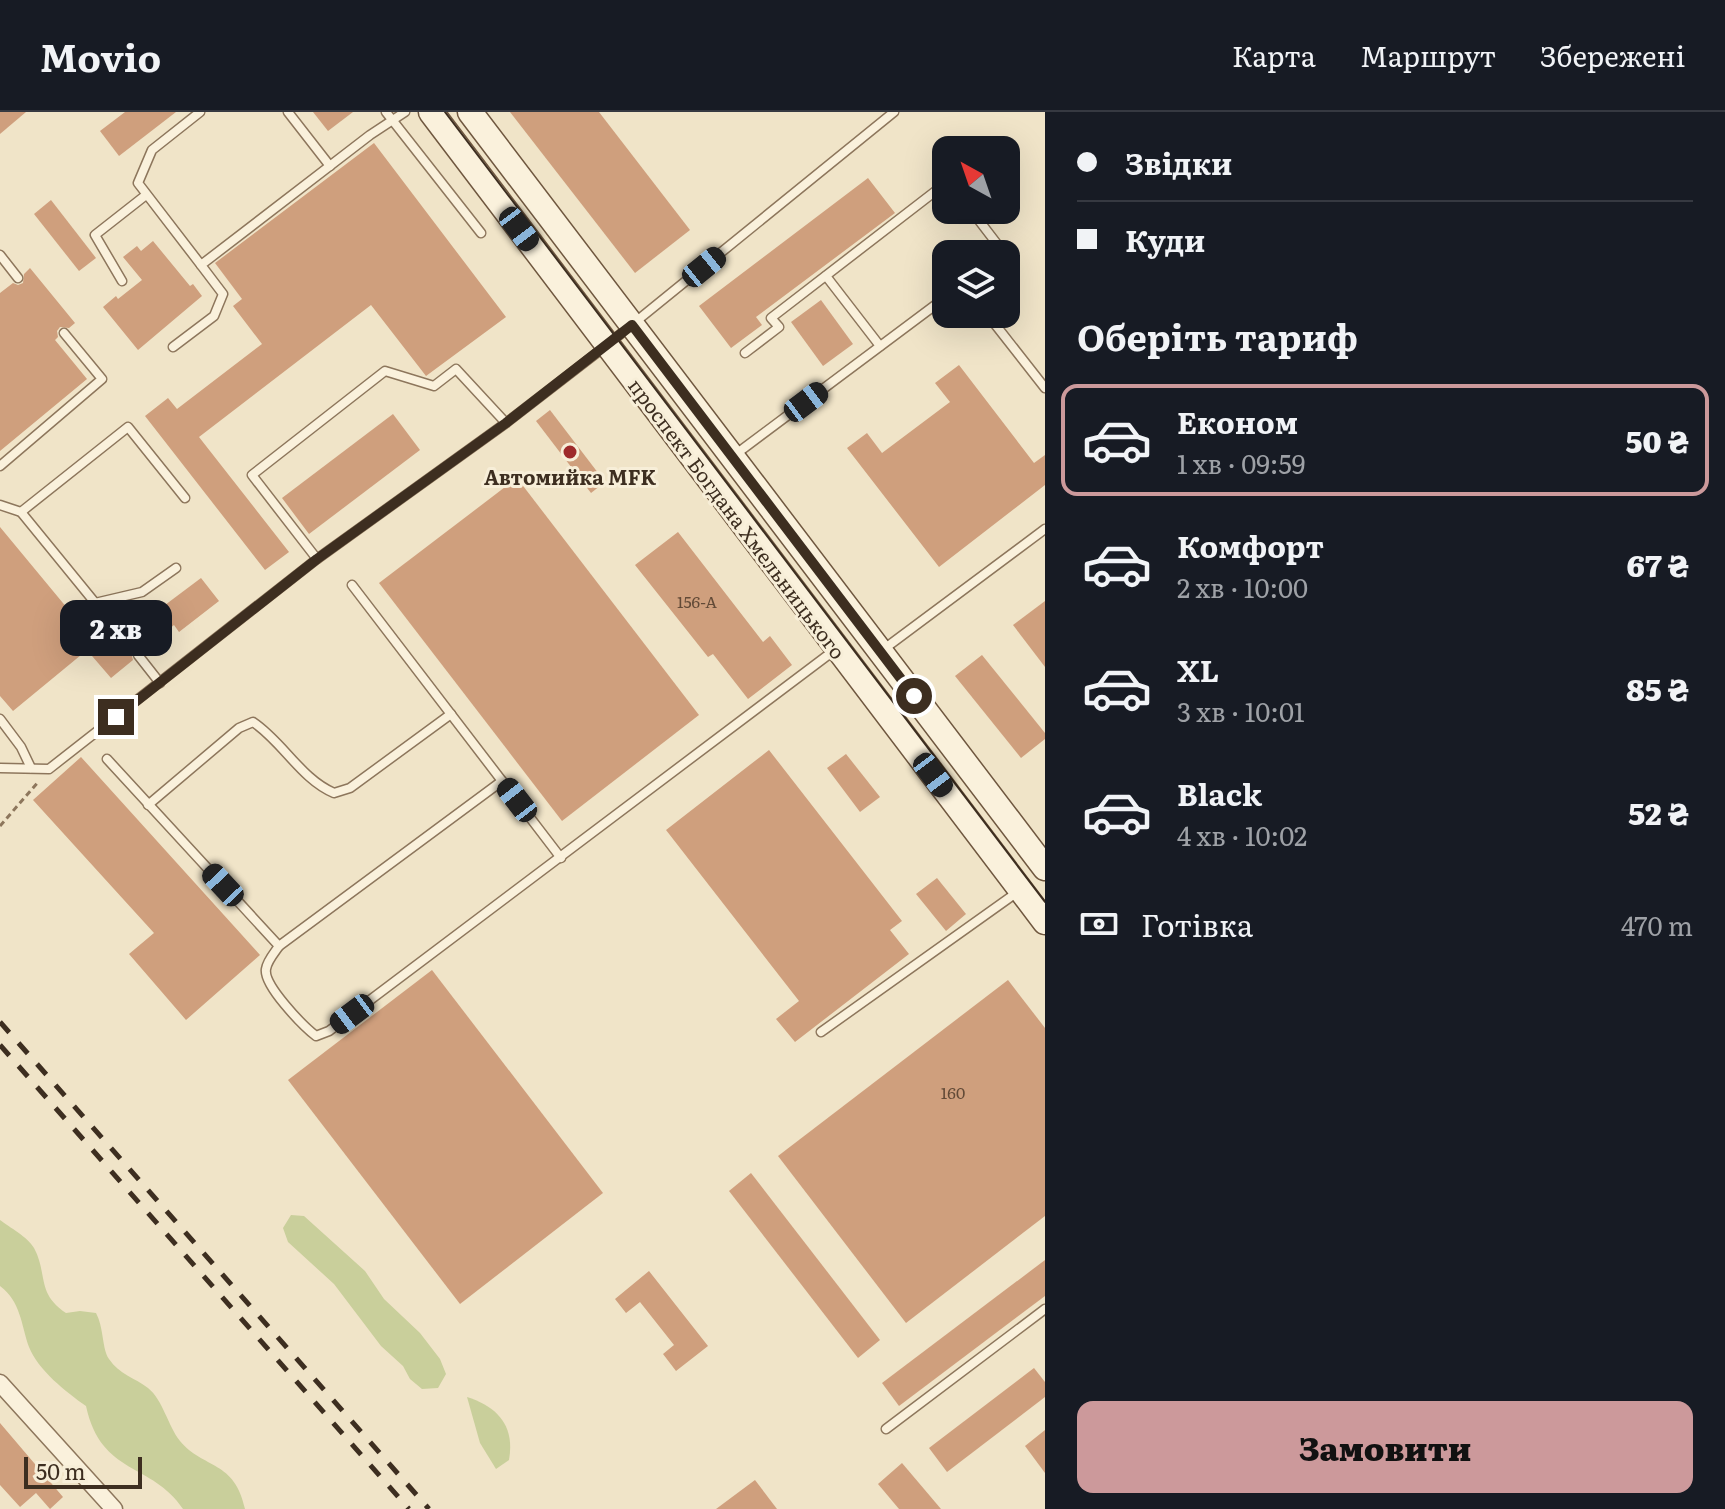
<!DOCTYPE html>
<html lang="uk">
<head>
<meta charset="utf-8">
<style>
	:root { --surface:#171b24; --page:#20242c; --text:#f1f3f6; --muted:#9ea1a6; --line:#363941; --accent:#cc999b }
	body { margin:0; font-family:Literata,serif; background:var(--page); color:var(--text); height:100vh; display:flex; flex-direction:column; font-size:30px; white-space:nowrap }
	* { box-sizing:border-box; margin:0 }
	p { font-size:26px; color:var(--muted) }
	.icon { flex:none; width:44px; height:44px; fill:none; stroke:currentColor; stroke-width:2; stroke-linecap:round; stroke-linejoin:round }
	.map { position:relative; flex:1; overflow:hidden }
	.sheet { display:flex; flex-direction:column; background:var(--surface); width:680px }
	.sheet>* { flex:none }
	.top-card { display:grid; align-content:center; height:176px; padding:0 32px; background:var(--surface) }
	.needle { width:52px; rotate:320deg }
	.fabs { position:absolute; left:932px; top:24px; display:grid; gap:16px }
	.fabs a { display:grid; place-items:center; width:88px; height:88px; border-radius:16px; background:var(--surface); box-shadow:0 8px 32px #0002; font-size:40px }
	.scale { position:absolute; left:24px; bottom:20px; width:118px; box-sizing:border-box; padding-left:8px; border:4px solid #3d2e20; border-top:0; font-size:22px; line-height:28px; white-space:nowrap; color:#3d2e20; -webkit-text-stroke:6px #f7eed8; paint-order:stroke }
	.end { position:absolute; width:36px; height:36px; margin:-18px; border:10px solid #3d2e20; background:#fff; box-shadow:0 0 0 4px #fff }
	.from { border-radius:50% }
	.bubble { position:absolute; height:56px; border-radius:16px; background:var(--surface); box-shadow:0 8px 32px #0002; font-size:26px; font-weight:800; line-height:56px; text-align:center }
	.car { position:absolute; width:24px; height:48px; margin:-24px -12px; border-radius:10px; box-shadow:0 0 6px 2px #0007; background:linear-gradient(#222 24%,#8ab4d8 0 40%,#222 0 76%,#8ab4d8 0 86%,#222 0) }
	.top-card b { display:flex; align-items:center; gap:28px; height:76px; font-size:30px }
	.top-card b+b { border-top:2px solid var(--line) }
	.top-card i { width:20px; height:20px; background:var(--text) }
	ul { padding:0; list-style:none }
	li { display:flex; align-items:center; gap:24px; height:112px; margin:0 16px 12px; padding:0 16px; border:4px solid transparent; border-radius:16px }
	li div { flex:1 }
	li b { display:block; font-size:30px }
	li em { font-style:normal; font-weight:800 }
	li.active { border-color:var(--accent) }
	li>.icon { width:72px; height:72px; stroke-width:1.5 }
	h2 { padding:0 32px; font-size:36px; line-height:96px }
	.pay { display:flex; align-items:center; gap:20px; height:88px; padding:0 32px; font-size:30px }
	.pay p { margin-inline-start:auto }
	.primary-button { display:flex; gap:16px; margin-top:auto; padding:16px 32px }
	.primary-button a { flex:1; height:92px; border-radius:16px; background:var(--accent); color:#111; font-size:32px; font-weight:800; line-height:92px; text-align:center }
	header { display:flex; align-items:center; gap:48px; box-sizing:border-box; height:112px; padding:0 40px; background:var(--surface); border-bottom:2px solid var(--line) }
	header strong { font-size:38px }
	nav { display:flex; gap:44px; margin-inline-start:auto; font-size:28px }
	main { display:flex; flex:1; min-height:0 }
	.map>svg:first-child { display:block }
	.green { fill:#c9cf9b }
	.building { fill:#cf9f7d }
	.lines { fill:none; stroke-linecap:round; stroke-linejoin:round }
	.lane-casing { stroke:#8d765c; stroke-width:11 }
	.street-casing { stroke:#8d765c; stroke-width:19 }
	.secondary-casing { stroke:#6f573f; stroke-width:27 }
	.path { stroke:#8d765c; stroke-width:3; stroke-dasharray:6 4; stroke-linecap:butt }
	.lane { stroke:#faf1dc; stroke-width:8 }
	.street { stroke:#faf1dc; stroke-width:16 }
	.secondary { stroke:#faf1dc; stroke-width:24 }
	.tram { stroke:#3d2e20; stroke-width:2 }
	.rail { stroke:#3d2e20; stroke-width:5; stroke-dasharray:14 14; stroke-linecap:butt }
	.route { stroke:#3d2e20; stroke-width:10 }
	.poi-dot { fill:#9e2a2b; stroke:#f7eed8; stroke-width:3 }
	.labels { text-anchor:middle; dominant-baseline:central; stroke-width:6; stroke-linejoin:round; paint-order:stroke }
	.number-label { font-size:16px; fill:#624a37 }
	.poi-label { font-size:20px; font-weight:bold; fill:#3d2e20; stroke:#f7eed8 }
	.street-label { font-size:20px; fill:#3d2e20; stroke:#f7eed8 }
</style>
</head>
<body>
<header>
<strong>Movio</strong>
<nav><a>Карта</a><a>Маршрут</a><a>Збережені</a></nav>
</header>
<main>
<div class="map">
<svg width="1045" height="1397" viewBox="0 0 1045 1397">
	<rect width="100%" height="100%" fill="#f0e4c8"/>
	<!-- green -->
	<g class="green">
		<polygon points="291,1103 304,1104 365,1159 384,1187 420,1221 440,1247 446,1262 438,1276 422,1277 410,1267 403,1254 381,1234 334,1172 288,1130 283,1116"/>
		<path d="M0,1108C9,1115 28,1125 34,1136C48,1162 36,1181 66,1201L80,1199L96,1201C104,1216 102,1237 109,1247C119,1262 135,1266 148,1276C163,1288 168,1314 180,1329C203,1357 235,1348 245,1397H183C152,1350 101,1364 86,1294C66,1280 38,1258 29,1235C21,1212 21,1190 0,1174Z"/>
		<path d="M467,1285C498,1295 515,1314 509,1348L496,1357L480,1331Z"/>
	</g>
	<!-- building -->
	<g class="building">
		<polygon points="0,0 26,0 0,22"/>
		<polygon points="125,0 176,0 119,44 100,19"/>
		<polygon points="313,0 353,0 328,19"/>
		<polygon points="510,0 599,0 690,118 635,161"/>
		<polygon points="374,31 506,205 426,264 371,193 199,325 289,440 265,458 145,304 168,286 177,297 262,232 233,194 242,187 215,151"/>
		<polygon points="868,66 895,101 756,205 762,213 731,236 699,194"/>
		<polygon points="51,88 96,146 79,159 34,102"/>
		<polygon points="153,129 190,174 193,172 202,184 138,238 103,195 116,184 118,187 142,168 123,145 137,134 141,139"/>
		<polygon points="30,156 75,211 69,216 60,215 57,219 58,225 55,228 87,267 0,339 0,181 13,171 18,173 23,171 24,162"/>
		<polygon points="821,188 853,232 823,254 791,210"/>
		<polygon points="959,253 1034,351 1045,343 1045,373 939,455 847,336 867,321 882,341 950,290 935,271"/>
		<polygon points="550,298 605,370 591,381 536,309"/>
		<polygon points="393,302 420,338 309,422 282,386"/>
		<polygon points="517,366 699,603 562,709 379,471"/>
		<polygon points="0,415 77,508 62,520 81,543 13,599 0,584"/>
		<polygon points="678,420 763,530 770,524 792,553 748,587 713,542 708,545 635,453"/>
		<polygon points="201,466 219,489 179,520 174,513 143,539 134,537 131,541 133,548 111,566 86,537 109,518 114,521 119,519 119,509 143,490 153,502"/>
		<polygon points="1045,489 1045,555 1013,513"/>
		<polygon points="982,543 1045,621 1045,627 1021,646 955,564"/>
		<polygon points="769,638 902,809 890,818 909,842 795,930 776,907 799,889 666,718"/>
		<polygon points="846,642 880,685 860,700 827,656"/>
		<polygon points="81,645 260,843 186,908 129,842 154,821 33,688"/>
		<polygon points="937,766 966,802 946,819 916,782"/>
		<polygon points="432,858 603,1081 460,1192 288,968"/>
		<polygon points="1008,868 1045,916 1045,1104 906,1211 778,1044"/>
		<polygon points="751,1061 880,1228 858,1246 729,1079"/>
		<polygon points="1045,1148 1045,1184 899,1294 882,1271"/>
		<polygon points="649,1159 708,1234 676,1259 663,1242 674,1233 640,1190 626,1201 615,1187"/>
		<polygon points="1034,1256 1045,1270 1045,1285 947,1360 929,1336"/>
		<polygon points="0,1311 63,1385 50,1397 36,1381 20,1395 0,1373"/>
		<polygon points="1045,1318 1045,1361 1025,1334"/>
		<polygon points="902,1351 941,1397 899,1397 878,1372"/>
		<polygon points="755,1368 777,1397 716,1397"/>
	</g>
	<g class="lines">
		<defs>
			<g id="lane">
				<polyline points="200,0 152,38 138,71 201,153"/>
				<polyline points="288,0 330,54"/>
				<polyline points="386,0 481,121"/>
				<polyline points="971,98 1004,141 1002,142"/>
				<polyline points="0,143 18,166"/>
				<polyline points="826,164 880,234"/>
				<polyline points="122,169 95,123 146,83"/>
				<polyline points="987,202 1045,276"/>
				<polyline points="173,235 214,204 223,182 201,153 370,23 405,0"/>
				<polyline points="745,241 779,215 771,206 946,71"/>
				<polyline points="736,342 946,185"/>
				<polyline points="0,354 102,267 64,221"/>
				<polyline points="0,393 21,400 114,514"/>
				<polyline points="21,400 128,315 185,386"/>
				<polyline points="317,447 252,363 385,259 434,274 456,257 506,311"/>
				<polyline points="352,473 561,746"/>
				<polyline points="95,491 142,480 176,456"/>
				<polyline points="884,537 1045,417"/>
				<polyline points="138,543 160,571"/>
				<polyline points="0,607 21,635 31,656"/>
				<path d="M107,647L279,834C275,840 267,849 266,857C263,873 303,914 316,924L329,919L836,537"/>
				<polyline points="0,656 49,657 317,447 506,311 607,233 894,0"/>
				<path d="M148,693L239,616L253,610C283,630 301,667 334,681L350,676L451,602"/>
				<polyline points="279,834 502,669"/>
				<polyline points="821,920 1019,779"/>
				<polyline points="886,1317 1045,1197"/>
			</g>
			<polyline id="street" points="0,1271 114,1397"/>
			<g id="secondary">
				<polyline points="431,0 1045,810"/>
				<polyline points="470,0 1045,756"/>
			</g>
		</defs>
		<!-- lane casing -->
		<use href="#lane" class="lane-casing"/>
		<!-- street casing -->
		<use href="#street" class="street-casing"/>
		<!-- secondary casing -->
		<use href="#secondary" class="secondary-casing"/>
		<!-- path -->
		<polyline class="path" points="0,714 39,669"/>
		<!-- lane -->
		<use href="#lane" class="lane"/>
		<!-- street -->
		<use href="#street" class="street"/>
		<!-- secondary -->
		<use href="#secondary" class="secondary"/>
		<!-- tram -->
		<polyline class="tram" points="445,0 1045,790"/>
		<!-- rail -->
		<g class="rail">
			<polyline points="0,910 429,1397"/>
			<polyline points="0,933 409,1397"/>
		</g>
	</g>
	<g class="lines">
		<!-- route -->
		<polyline class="route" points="116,605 317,447 506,311 632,213 914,584"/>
	</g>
	<!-- markers -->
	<circle class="poi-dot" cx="570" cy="340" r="8"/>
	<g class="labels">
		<!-- number labels -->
		<g class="number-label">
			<text x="697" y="489">156-А</text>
			<text x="953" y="980">160</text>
		</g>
		<!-- poi labels -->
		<g class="poi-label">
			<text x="570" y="364">Автомийка MFK</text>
		</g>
		<!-- street labels -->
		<g class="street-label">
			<text transform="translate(738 406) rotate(53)">проспект Богдана Хмельницького</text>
		</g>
	</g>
</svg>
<div class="fabs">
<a><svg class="needle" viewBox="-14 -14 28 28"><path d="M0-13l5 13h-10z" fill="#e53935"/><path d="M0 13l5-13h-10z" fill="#9ea1a6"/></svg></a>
<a><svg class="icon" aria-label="layers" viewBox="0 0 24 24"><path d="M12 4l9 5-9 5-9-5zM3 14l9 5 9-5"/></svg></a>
</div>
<div class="scale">50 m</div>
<i class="end from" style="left:914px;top:584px"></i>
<i class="end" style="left:116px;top:605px"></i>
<div class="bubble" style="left:60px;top:488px;width:112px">2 хв</div>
<i class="car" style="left:519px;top:117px;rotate:143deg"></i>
<i class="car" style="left:704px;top:155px;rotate:51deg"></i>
<i class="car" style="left:806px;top:290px;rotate:53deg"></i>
<i class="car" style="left:933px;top:663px;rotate:143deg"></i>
<i class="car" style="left:517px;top:688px;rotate:322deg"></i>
<i class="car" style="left:223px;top:773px;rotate:317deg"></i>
<i class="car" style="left:352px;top:902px;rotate:233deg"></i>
</div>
<section class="sheet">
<div class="top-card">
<b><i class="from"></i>Звідки</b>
<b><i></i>Куди</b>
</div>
<h2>Оберіть тариф</h2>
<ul>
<li class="active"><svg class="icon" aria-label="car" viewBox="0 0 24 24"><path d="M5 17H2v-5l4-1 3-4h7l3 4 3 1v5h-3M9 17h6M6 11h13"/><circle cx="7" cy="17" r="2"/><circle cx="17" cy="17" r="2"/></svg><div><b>Економ</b><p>1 хв · 09:59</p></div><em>50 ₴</em></li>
<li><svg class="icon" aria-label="car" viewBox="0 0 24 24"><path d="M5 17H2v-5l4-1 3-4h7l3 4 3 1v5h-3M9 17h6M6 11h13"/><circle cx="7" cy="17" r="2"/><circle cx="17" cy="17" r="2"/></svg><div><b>Комфорт</b><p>2 хв · 10:00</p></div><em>67 ₴</em></li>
<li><svg class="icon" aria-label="car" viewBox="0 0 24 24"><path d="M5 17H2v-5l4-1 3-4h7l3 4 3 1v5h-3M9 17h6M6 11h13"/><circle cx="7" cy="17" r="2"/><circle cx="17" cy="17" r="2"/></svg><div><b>XL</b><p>3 хв · 10:01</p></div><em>85 ₴</em></li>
<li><svg class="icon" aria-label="car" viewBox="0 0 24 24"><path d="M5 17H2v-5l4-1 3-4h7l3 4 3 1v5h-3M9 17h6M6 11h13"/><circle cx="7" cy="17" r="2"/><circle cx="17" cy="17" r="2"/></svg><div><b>Black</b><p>4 хв · 10:02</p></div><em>52 ₴</em></li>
</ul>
<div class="pay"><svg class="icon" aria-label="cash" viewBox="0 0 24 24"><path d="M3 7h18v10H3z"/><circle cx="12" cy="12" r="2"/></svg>Готівка<p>470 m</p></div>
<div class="primary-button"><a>Замовити</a></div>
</section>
</main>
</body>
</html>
